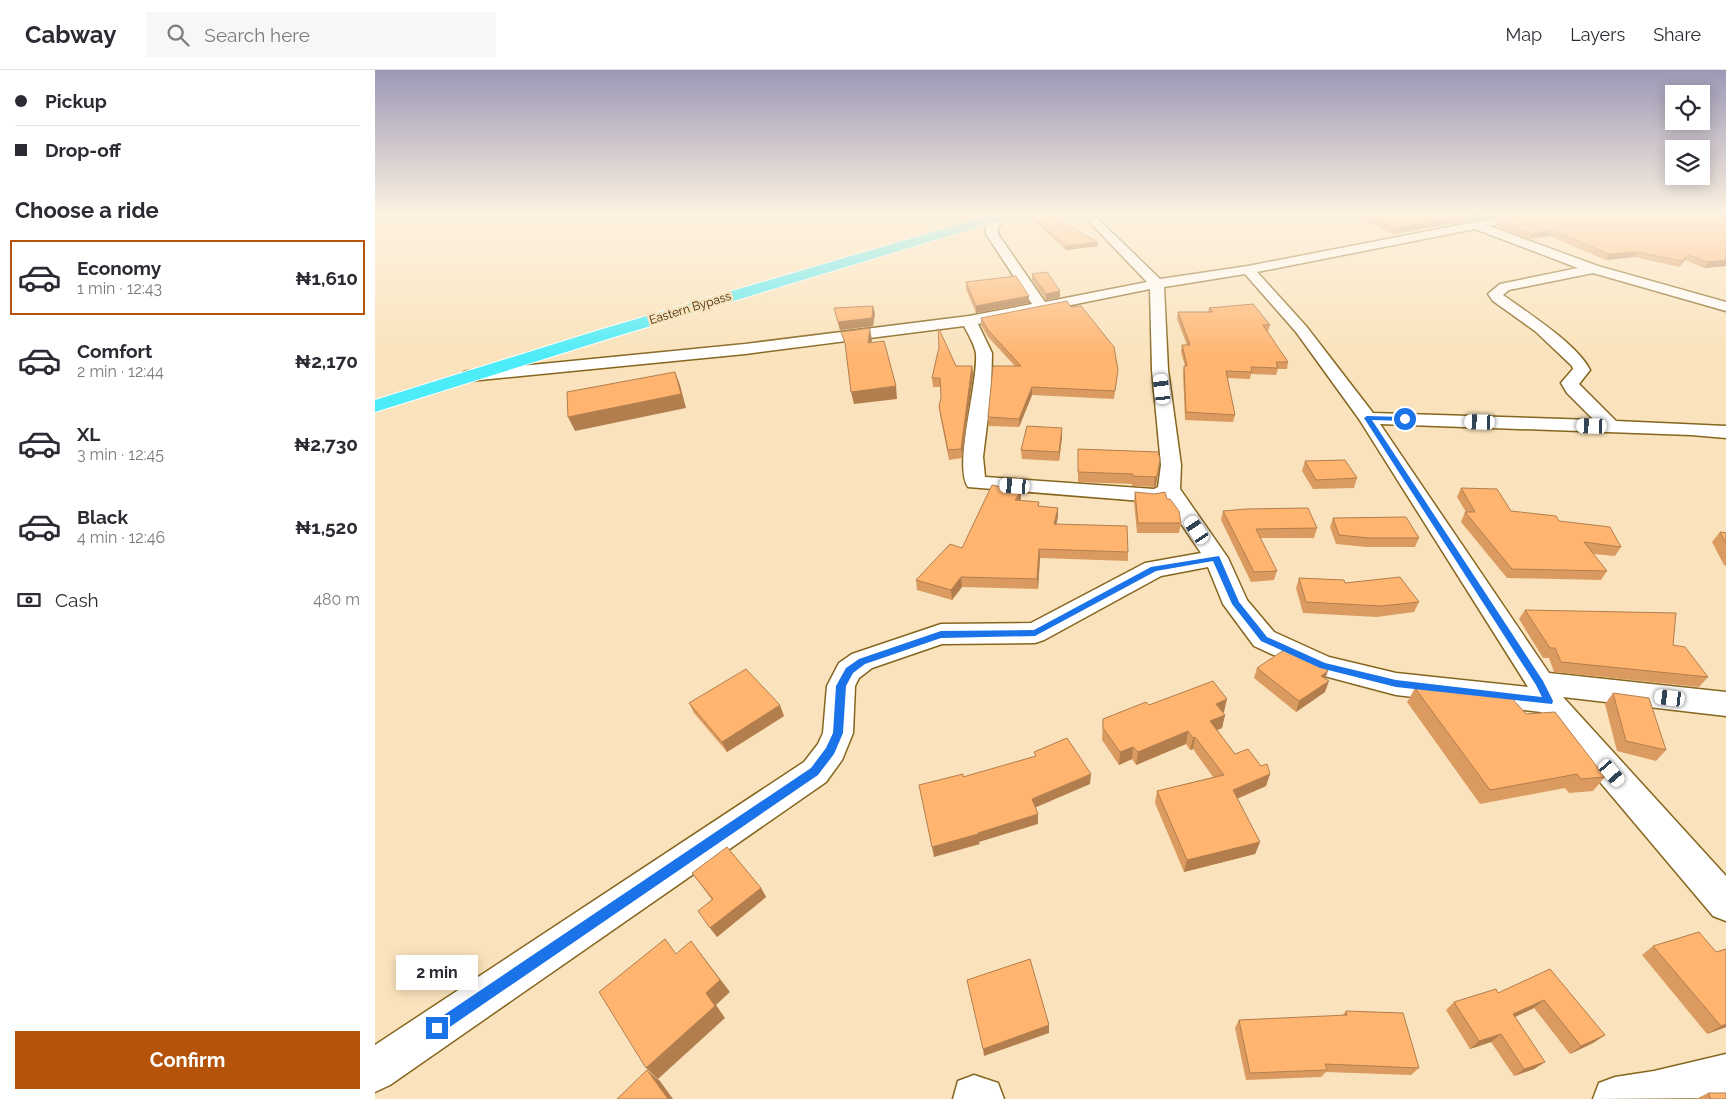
<!DOCTYPE html>
<html lang="en">
<head>
<meta charset="utf-8">
<style>
	:root { --surface:#fff; --page:#f7f7f7; --text:#2b2b33; --muted:#7c7c81; --line:#e1e1e2; --accent:#b45309 }
	body { margin:0; font-family:Raleway,sans-serif; background:var(--page); color:var(--text); height:100vh; display:flex; flex-direction:column; font-size:19px; white-space:nowrap }
	* { box-sizing:border-box; margin:0 }
	p { font-size:16px; color:var(--muted) }
	.icon { flex:none; width:28px; height:28px; fill:none; stroke:currentColor; stroke-width:2; stroke-linecap:round; stroke-linejoin:round }
	.map { position:relative; flex:1; overflow:hidden }
	.details { display:flex; flex-direction:column; background:var(--surface); width:375px }
	.details>* { flex:none }
	.guide { display:grid; align-content:center; height:110px; padding:0 15px; background:var(--surface) }
	.tools { position:absolute; left:1290px; top:15px; display:grid; gap:10px }
	.tools a { display:grid; place-items:center; width:45px; height:45px; border-radius:0px; background:var(--surface); box-shadow:0 2px 12px #0003; font-size:25px }
	.end { position:absolute; width:22px; height:22px; margin:-11px; border:6px solid #1a73e8; background:#fff; box-shadow:0 0 0 2px #fff }
	.from { border-radius:50% }
	.bubble { position:absolute; height:35px; border-radius:0px; background:var(--surface); box-shadow:0 2px 12px #0003; font-size:16px; font-weight:700; line-height:35px; text-align:center }
	.car { position:absolute; width:15px; height:30px; margin:-15px -8px; border-radius:6px; box-shadow:0 0 4px 1px #0007; background:linear-gradient(#fff 24%,#345 0 40%,#fff 0 76%,#345 0 86%,#fff 0) }
	.guide b { display:flex; align-items:center; gap:18px; height:48px; font-size:19px }
	.guide b+b { border-top:1px solid var(--line) }
	.guide i { width:12px; height:12px; background:var(--text) }
	ul { padding:0; list-style:none }
	li { display:flex; align-items:center; gap:15px; height:75px; margin:0 10px 8px; padding:0 5px; border:2px solid transparent; border-radius:0px }
	li div { flex:1 }
	li b { display:block; font-size:19px }
	li em { font-style:normal; font-weight:700 }
	li.on { border-color:var(--accent) }
	li>.icon { width:45px; height:45px; stroke-width:1.5 }
	h2 { padding:0 15px; font-size:22px; line-height:60px }
	.pay { display:flex; align-items:center; gap:12px; height:55px; padding:0 15px; font-size:19px }
	.pay p { margin-inline-start:auto }
	.button { display:flex; gap:10px; margin-top:auto; padding:10px 15px }
	.button a { flex:1; height:58px; border-radius:0px; background:var(--accent); color:#fff; font-size:20px; font-weight:700; line-height:58px; text-align:center }
	header { display:flex; align-items:center; gap:30px; box-sizing:border-box; height:70px; padding:0 25px; background:var(--surface); border-bottom:1px solid var(--line) }
	header strong { font-size:24px }
	nav { display:flex; gap:28px; margin-inline-start:auto; font-size:18px }
	.search { width:350px; height:45px; background:var(--page); display:flex; align-items:center; gap:12px; box-sizing:border-box; padding:0 18px; border-radius:0px; color:var(--muted); font-size:19px }
	main { display:flex; flex:1; min-height:0 }
	.map>svg:first-child { display:block }
	.lines { fill:none; stroke-linecap:round; stroke-linejoin:round }
	.street-casing { stroke:#86651e; stroke-width:3 }
	.highway-casing { stroke:#fff; stroke-width:2 }
	.street { fill:#fff; fill-rule:evenodd }
	.highway { fill:#4cecf8; fill-rule:evenodd }
	.wall { fill:#db9b60 }
	.shaded-wall { fill:#b27e4e }
	.building { fill:#ffb470; stroke:#b27e4e }
	.route { fill:#1a73e8 }
	.labels { text-anchor:middle; dominant-baseline:central; stroke-width:5; stroke-linejoin:round; paint-order:stroke }
	.far-street-label { font-size:12px; fill:#3a2c10; stroke:#fae3bc }
</style>
</head>
<body>
<header>
<strong>Cabway</strong>
<div class="search"><svg class="icon" aria-label="search" viewBox="0 0 24 24"><circle cx="10" cy="10" r="6"/><path d="M15 15l6 6"/></svg>Search here</div>
<nav><a>Map</a><a>Layers</a><a>Share</a></nav>
</header>
<main>
<section class="details">
<div class="guide">
<b><i class="from"></i>Pickup</b>
<b><i></i>Drop-off</b>
</div>
<h2>Choose a ride</h2>
<ul>
<li class="on"><svg class="icon" aria-label="car" viewBox="0 0 24 24"><path d="M5 17H2v-5l4-1 3-4h7l3 4 3 1v5h-3M9 17h6M6 11h13"/><circle cx="7" cy="17" r="2"/><circle cx="17" cy="17" r="2"/></svg><div><b>Economy</b><p>1 min · 12:43</p></div><em>₦1,610</em></li>
<li><svg class="icon" aria-label="car" viewBox="0 0 24 24"><path d="M5 17H2v-5l4-1 3-4h7l3 4 3 1v5h-3M9 17h6M6 11h13"/><circle cx="7" cy="17" r="2"/><circle cx="17" cy="17" r="2"/></svg><div><b>Comfort</b><p>2 min · 12:44</p></div><em>₦2,170</em></li>
<li><svg class="icon" aria-label="car" viewBox="0 0 24 24"><path d="M5 17H2v-5l4-1 3-4h7l3 4 3 1v5h-3M9 17h6M6 11h13"/><circle cx="7" cy="17" r="2"/><circle cx="17" cy="17" r="2"/></svg><div><b>XL</b><p>3 min · 12:45</p></div><em>₦2,730</em></li>
<li><svg class="icon" aria-label="car" viewBox="0 0 24 24"><path d="M5 17H2v-5l4-1 3-4h7l3 4 3 1v5h-3M9 17h6M6 11h13"/><circle cx="7" cy="17" r="2"/><circle cx="17" cy="17" r="2"/></svg><div><b>Black</b><p>4 min · 12:46</p></div><em>₦1,520</em></li>
</ul>
<div class="pay"><svg class="icon" aria-label="cash" viewBox="0 0 24 24"><path d="M3 7h18v10H3z"/><circle cx="12" cy="12" r="2"/></svg>Cash<p>480 m</p></div>
<div class="button"><a>Confirm</a></div>
</section>
<div class="map">
<svg width="1351" height="1029" viewBox="0 0 1351 1029">
	<rect width="100%" height="100%" fill="#fae3bc"/>
	<g class="lines">
		<defs>
			<g id="street">
				<path d="M622,144H630L632,146L623,157V164L670,232L772,212L707,144H718L785,209L873,196L1141,144H1163L1158,147L1114,156L1223,196L1351,232V241L1218,203L1134,220L1128,225C1153,243 1202,274 1215,300L1204,314L1241,351L1351,356V368L1316,365L1005,354L1174,603L1351,622V646L1188,627L1351,806V851L1338,846L1166,642L1021,625L938,603L879,576L848,534L833,497L786,506L669,570L660,573L567,574L497,598L484,608L480,616L478,663L467,690L451,712L15,1015L0,1022V975L429,692L443,674L448,663L452,616L464,593L477,584L566,554L656,553L770,493L826,483L790,430L779,432L593,417C578,396 603,315 601,284C600,275 593,264 589,256L370,284L95,311L89,310L86,306L89,302L95,301L370,274L594,246L657,234L611,164V157ZM1100,159L1203,198L1125,214L1113,224L1118,231L1160,261L1197,296L1198,299L1186,313L1192,323L1219,350L998,343L931,256L882,202ZM870,204L921,262L984,349L1153,617L1021,603L954,587L899,562L872,530L853,488L805,419L806,395L793,300L789,217ZM775,219L777,300L786,395L783,417L779,419L610,407L608,387L616,322L617,283L603,254Z"/>
				<polygon points="1351,984 1351,1028 1218,1029 1224,1013 1240,1007 1279,1001"/>
				<polygon points="599,1005 623,1013 629,1029 578,1029 583,1011"/>
			</g>
			<polygon id="highway" points="619,144 638,144 636,147 236,268 0,342 0,330 224,260"/>
		</defs>
		<!-- street casing -->
		<use href="#street" class="street-casing"/>
		<!-- highway casing -->
		<use href="#highway" class="highway-casing"/>
		<!-- street -->
		<use href="#street" class="street"/>
		<!-- highway -->
		<use href="#highway" class="highway"/>
	</g>
	<!-- wall -->
	<g class="wall">
		<polygon points="653,144 672,144 723,172 723,176 691,180 653,146"/>
		<polygon points="973,144 1110,144 1109,148 1018,164"/>
		<polygon points="1351,148 1351,196 1329,198 1310,190 1304,197 1259,187 1231,190 1174,166 1155,169 1121,157 1123,151"/>
		<polygon points="657,204 685,221 685,227 671,230 657,210"/>
		<polygon points="591,212 654,226 654,233 601,243 591,219"/>
		<polygon points="498,236 500,244 498,256 465,260 459,238"/>
		<polygon points="834,238 895,255 893,261 892,261 913,292 912,299 903,299 901,305 876,304 875,309 852,308 860,345 858,352 810,350 808,303 809,296 810,296 806,282 807,275 812,275 802,249 803,242 833,242"/>
		<polygon points="606,248 743,300 739,329 657,325 644,357 614,356 613,347 640,296 613,267 606,255"/>
		<polygon points="581,296 597,296 598,304 587,388 574,390 565,345 564,336 566,328 566,317 558,317 557,308"/>
		<polygon points="687,358 687,367 684,391 647,389 646,380"/>
		<polygon points="703,379 783,382 781,416 779,417 757,416 757,414 703,412"/>
		<polygon points="930,391 982,408 979,418 938,419 927,401"/>
		<polygon points="1086,418 1136,441 1184,451 1246,477 1240,486 1218,484 1232,501 1226,510 1132,508 1086,452 1090,442 1091,442 1082,427"/>
		<polygon points="760,422 792,429 806,453 804,463 762,463 759,432"/>
		<polygon points="646,431 664,432 664,436 683,438 683,447 681,454 753,482 753,491 665,488 663,519 587,517 577,530 542,520 541,510 587,478"/>
		<polygon points="848,441 942,458 939,468 885,468 902,501 899,510 876,512 846,450"/>
		<polygon points="958,448 1044,468 1040,477 991,477 961,474 955,457"/>
		<polygon points="1345,462 1351,463 1351,496 1349,495 1337,472"/>
		<polygon points="924,508 970,513 1044,532 1039,542 1002,547 928,543 921,518"/>
		<polygon points="1150,540 1298,575 1333,607 1324,617 1179,602 1174,588 1168,588 1144,549"/>
		<polygon points="882,598 950,609 950,622 921,642 879,608"/>
		<polygon points="1040,618 1115,624 1151,644 1230,707 1218,721 1194,723 1190,718 1105,734 1032,632"/>
		<polygon points="1238,623 1291,680 1281,691 1242,681 1230,634"/>
		<polygon points="314,633 409,646 352,682 319,643"/>
		<polygon points="774,635 849,642 848,642 850,645 847,658 842,660 860,684 886,696 895,704 891,716 862,729 885,772 880,784 809,802 780,733 782,721 838,707 818,679 815,680 811,674 761,695 757,689 744,695 727,670 728,649"/>
		<polygon points="317,803 386,818 391,827 342,867 323,841 337,830"/>
		<polygon points="1278,876 1341,882 1351,957 1332,964 1267,885"/>
		<polygon points="1175,899 1230,965 1218,973 1195,984 1159,938 1140,947 1170,992 1159,999 1139,1006 1116,972 1095,979 1071,940 1079,932 1123,923"/>
		<polygon points="971,941 1044,998 1036,1005 951,1002 946,1007 871,1010 860,958 864,950 967,946"/>
		<polygon points="1333,1023 1351,1029 1321,1029"/>
	</g>
	<!-- shaded-wall -->
	<g class="shaded-wall">
		<polygon points="1102,144 1110,144 1109,148 1018,164 1020,158"/>
		<polygon points="1177,160 1174,166 1155,169 1157,164"/>
		<polygon points="723,172 723,176 691,180 691,176"/>
		<polygon points="1262,182 1259,187 1231,190 1234,184"/>
		<polygon points="1313,185 1310,190 1304,197 1307,191"/>
		<polygon points="1351,190 1351,196 1329,198 1333,192"/>
		<polygon points="685,221 685,227 671,230 671,224"/>
		<polygon points="654,226 654,233 601,243 601,236"/>
		<polygon points="498,236 500,244 498,256 465,260 463,252"/>
		<polygon points="495,258 497,270 495,285 493,273"/>
		<polygon points="597,296 598,304 587,388 586,379"/>
		<polygon points="300,302 305,315 311,338 200,361 193,347"/>
		<polygon points="521,316 522,329 479,334 476,322"/>
		<polygon points="657,317 657,325 644,357 644,349"/>
		<polygon points="687,358 687,367 684,391 684,382"/>
		<polygon points="785,389 781,416 779,417 780,407"/>
		<polygon points="646,421 646,431 640,430"/>
		<polygon points="683,438 683,447 679,463 679,454"/>
		<polygon points="664,479 665,488 663,519 662,509"/>
		<polygon points="586,507 587,517 577,530 576,520"/>
		<polygon points="953,601 949,612 946,606"/>
		<polygon points="954,611 950,622 921,642 924,631"/>
		<polygon points="852,629 849,642 838,646 841,634"/>
		<polygon points="405,635 409,646 352,682 347,672"/>
		<polygon points="850,645 847,658 832,664 835,651"/>
		<polygon points="813,661 811,674 761,695 763,682"/>
		<polygon points="820,667 818,679 815,680 818,668"/>
		<polygon points="758,677 757,689 744,695 745,682"/>
		<polygon points="716,704 715,714 657,739 657,729"/>
		<polygon points="895,704 891,716 854,732 858,720"/>
		<polygon points="663,744 663,754 604,772 605,774 559,787 557,777"/>
		<polygon points="885,772 880,784 809,802 812,790"/>
		<polygon points="386,818 391,827 342,867 335,858"/>
		<polygon points="316,871 355,922 341,935 350,948 283,1009 271,998 331,923"/>
		<polygon points="1169,930 1159,938 1129,952 1138,944"/>
		<polygon points="1351,954 1351,957 1332,964 1346,956"/>
		<polygon points="674,955 674,963 609,986 608,979"/>
		<polygon points="1126,964 1116,972 1095,979 1104,971"/>
		<polygon points="1230,965 1218,973 1195,984 1206,976"/>
		<polygon points="1170,992 1159,999 1139,1006 1149,999"/>
		<polygon points="272,1000 285,1011 298,1029 293,1029"/>
	</g>
	<!-- building -->
	<g class="building">
		<polygon points="654,144 672,144 723,172 691,176"/>
		<polygon points="988,144 1102,144 1020,158"/>
		<polygon points="1155,144 1339,144 1351,148 1351,190 1333,192 1313,185 1307,191 1262,182 1234,184 1177,160 1157,164 1123,151"/>
		<polygon points="672,202 685,221 671,224 657,204"/>
		<polygon points="641,206 654,226 601,236 591,212"/>
		<polygon points="692,231 696,237 706,236 739,277 743,300 740,321 657,317 644,349 613,347 618,296 646,296 613,260 606,248"/>
		<polygon points="878,234 895,255 888,255 913,292 901,292 903,298 876,297 877,302 851,301 860,345 811,342 809,296 812,296 807,275 815,275 803,242 838,242 834,238"/>
		<polygon points="498,236 497,248 463,252 459,238"/>
		<polygon points="495,258 493,273 509,271 521,316 476,322 470,273 466,262"/>
		<polygon points="563,259 564,259 581,296 597,296 586,379 573,380 564,336 566,328 565,308 557,308 564,277"/>
		<polygon points="300,302 306,324 193,347 192,322"/>
		<polygon points="652,356 687,358 684,382 646,380"/>
		<polygon points="703,379 783,382 785,389 782,406 780,407 758,406 758,404 703,402"/>
		<polygon points="970,390 982,408 941,410 930,391"/>
		<polygon points="617,415 646,421 640,430 664,432 663,436 683,438 679,454 752,456 753,482 664,479 662,509 586,507 576,520 541,510 575,474 587,478"/>
		<polygon points="1086,418 1122,419 1136,441 1181,446 1184,451 1235,457 1246,477 1209,472 1232,501 1137,499 1090,442 1100,442"/>
		<polygon points="760,422 780,424 790,422 792,429 795,429 804,441 806,453 763,453"/>
		<polygon points="933,438 942,458 881,459 902,501 879,502 848,441 871,439"/>
		<polygon points="1031,447 1044,468 994,468 964,465 958,448"/>
		<polygon points="1345,462 1351,463 1351,473"/>
		<polygon points="1025,507 1044,532 1006,536 931,532 924,508 969,510 970,513"/>
		<polygon points="1150,540 1301,543 1298,575 1310,577 1333,607 1186,592 1180,578 1175,578"/>
		<polygon points="909,580 945,595 953,601 946,606 954,611 924,631 882,598"/>
		<polygon points="371,599 405,635 347,672 314,633"/>
		<polygon points="838,611 852,629 841,634 850,645 835,651 860,684 873,679 886,696 892,694 895,704 858,720 885,772 812,790 782,721 849,705 820,667 818,668 813,661 763,682 758,677 745,682 728,658 728,649 771,632 774,635"/>
		<polygon points="1054,615 1114,622 1115,624 1134,625 1151,644 1180,642 1230,707 1206,709 1202,704 1115,720 1040,618"/>
		<polygon points="1238,623 1274,628 1291,680 1251,671"/>
		<polygon points="692,668 716,704 657,729 663,744 603,763 603,764 557,777 544,715 588,704 588,707 661,686 659,682"/>
		<polygon points="352,777 386,818 335,858 323,841 338,829 317,803"/>
		<polygon points="1324,862 1341,882 1351,879 1351,954 1346,956 1278,876"/>
		<polygon points="290,869 301,884 316,871 345,910 331,923 340,936 271,998 224,922"/>
		<polygon points="655,889 674,955 608,979 592,910"/>
		<polygon points="1175,899 1230,965 1206,976 1169,930 1138,944 1170,992 1149,999 1126,964 1104,971 1079,932 1121,919 1123,923"/>
		<polygon points="971,941 1028,943 1044,998 950,994 952,1000 875,1003 864,950 972,945"/>
		<polygon points="272,1000 293,1029 242,1029"/>
		<polygon points="1333,1023 1351,1023 1351,1029 1336,1029"/>
	</g>
	<!-- sky -->
	<linearGradient id="sky" x2="0" y2="1"><stop stop-color="#9d98b6"/><stop offset="0.5" stop-color="#fdf2e1"/><stop offset="1" stop-color="#fdf2e1" stop-opacity="0"/></linearGradient>
	<rect width="1351" height="288" fill="url(#sky)"/>
	<!-- route -->
	<polygon class="route" points="992,346 1030,347 1033,349 1030,351 997,350 1168,611 1178,631 1177,634 1021,617 945,598 886,571 857,534 838,491 781,501 660,566 566,568 490,594 478,603 471,616 468,663 459,684 443,705 66,963 62,965 57,963 55,958 57,953 436,698 451,678 458,663 461,616 471,598 484,589 566,561 659,560 776,497 844,486 864,532 892,567 950,593 1021,610 1167,627 1161,615 989,348"/>
	<g class="labels">
		<!-- far-street labels -->
		<g class="far-street-label">
			<text transform="translate(315 238) rotate(-17)">Eastern Bypass</text>
		</g>
	</g>
</svg>
<div class="tools">
<a><svg class="icon" aria-label="locate" viewBox="0 0 24 24"><circle cx="12" cy="12" r="6"/><path d="M12 2v4M12 18v4M2 12h4M18 12h4"/></svg></a>
<a><svg class="icon" aria-label="layers" viewBox="0 0 24 24"><path d="M12 4l9 5-9 5-9-5zM3 14l9 5 9-5"/></svg></a>
</div>
<i class="end from" style="left:1030px;top:349px"></i>
<i class="end" style="left:62px;top:958px"></i>
<div class="bubble" style="left:21px;top:885px;width:82px">2 min</div>
<i class="car" style="left:787px;top:319px;rotate:353deg"></i>
<i class="car" style="left:1105px;top:352px;rotate:272deg"></i>
<i class="car" style="left:1217px;top:356px;rotate:272deg"></i>
<i class="car" style="left:640px;top:416px;rotate:274deg"></i>
<i class="car" style="left:822px;top:460px;rotate:326deg"></i>
<i class="car" style="left:1295px;top:628px;rotate:277deg"></i>
<i class="car" style="left:1237px;top:703px;rotate:139deg"></i>
</div>
</main>
</body>
</html>
